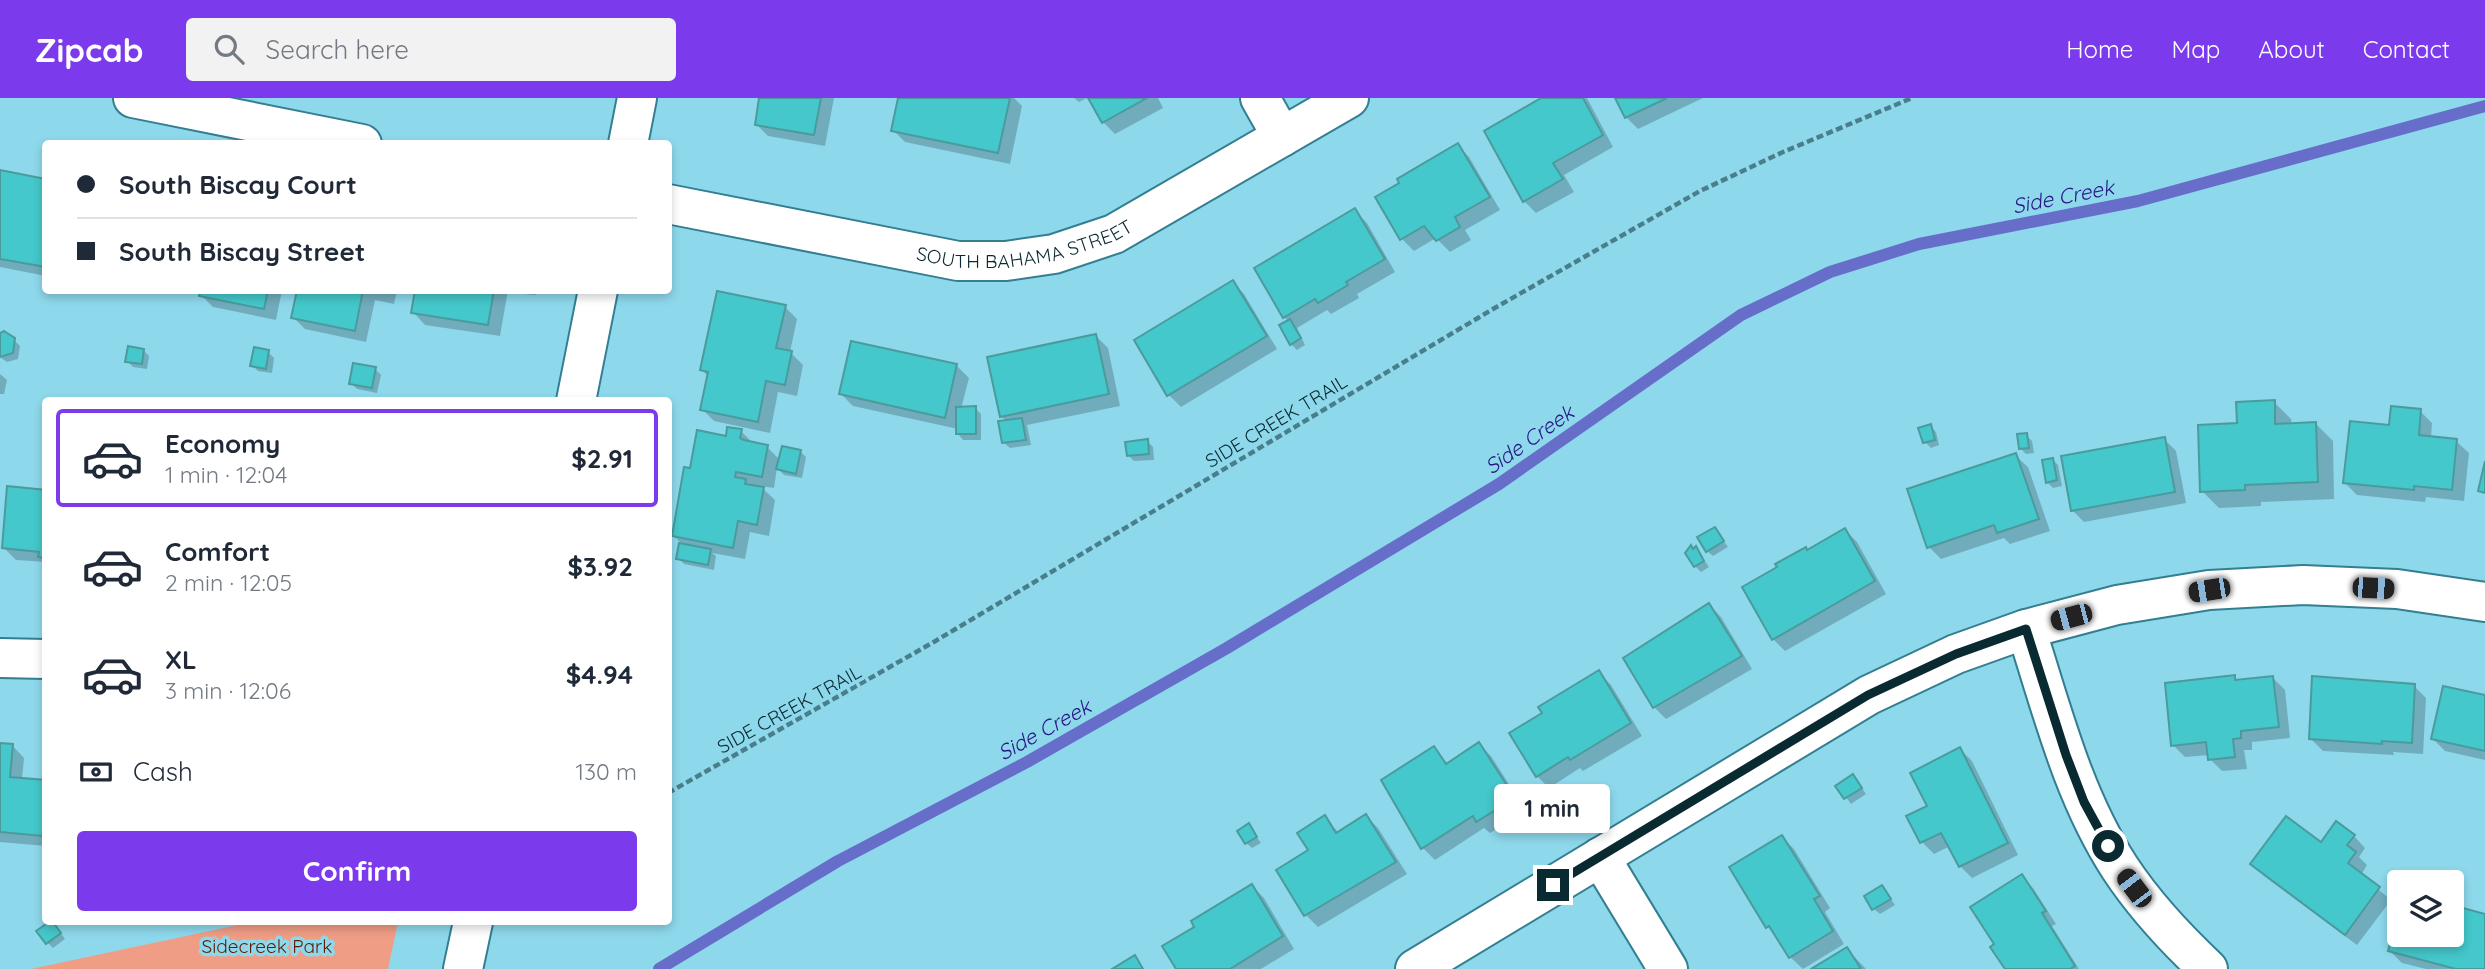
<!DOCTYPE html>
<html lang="en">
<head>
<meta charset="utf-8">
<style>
	:root { --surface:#fff; --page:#f2f2f3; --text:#1f2937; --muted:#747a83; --line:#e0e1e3; --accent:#7c3aed }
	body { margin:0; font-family:Quicksand,sans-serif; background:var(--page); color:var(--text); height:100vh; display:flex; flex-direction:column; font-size:26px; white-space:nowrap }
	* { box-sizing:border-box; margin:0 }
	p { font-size:23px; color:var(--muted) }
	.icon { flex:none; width:38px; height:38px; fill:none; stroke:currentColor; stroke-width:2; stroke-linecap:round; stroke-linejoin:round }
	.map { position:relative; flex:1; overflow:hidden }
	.sheet { position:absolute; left:42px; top:299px; width:630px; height:528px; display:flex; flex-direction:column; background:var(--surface); border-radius:7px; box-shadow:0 4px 10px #0003 }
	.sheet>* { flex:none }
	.hud { position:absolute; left:42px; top:42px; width:630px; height:154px; border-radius:7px; box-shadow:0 4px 10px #0003; display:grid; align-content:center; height:154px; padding:0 35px; background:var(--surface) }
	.fabs { position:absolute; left:2387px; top:772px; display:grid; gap:14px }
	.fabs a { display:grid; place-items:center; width:77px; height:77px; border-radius:7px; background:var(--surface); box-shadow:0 4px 10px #0003; font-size:35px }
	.end { position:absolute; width:32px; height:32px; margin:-16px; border:9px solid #0a2a32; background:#fff; box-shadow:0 0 0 4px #fff }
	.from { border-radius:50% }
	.bubble { position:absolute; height:49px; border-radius:7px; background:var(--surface); box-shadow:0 4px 10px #0003; font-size:23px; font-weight:700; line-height:49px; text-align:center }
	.car { position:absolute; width:21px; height:42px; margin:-21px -10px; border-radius:9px; box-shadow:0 0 5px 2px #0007; background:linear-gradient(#222 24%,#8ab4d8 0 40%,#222 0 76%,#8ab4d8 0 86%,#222 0) }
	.hud b { display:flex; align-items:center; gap:24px; height:66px; font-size:26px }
	.hud b+b { border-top:2px solid var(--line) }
	.hud i { width:18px; height:18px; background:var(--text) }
	ul { padding:12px 0 0; list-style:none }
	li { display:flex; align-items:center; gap:21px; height:98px; margin:0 14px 10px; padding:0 21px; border:4px solid transparent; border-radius:7px }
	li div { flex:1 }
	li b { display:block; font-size:26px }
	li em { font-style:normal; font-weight:700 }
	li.current { border-color:var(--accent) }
	li>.icon { width:63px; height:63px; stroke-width:1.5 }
	.pay { display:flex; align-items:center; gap:18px; height:77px; padding:0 35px; font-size:26px }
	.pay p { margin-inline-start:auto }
	.button { display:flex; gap:14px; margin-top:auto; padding:14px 35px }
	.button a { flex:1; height:80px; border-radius:7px; background:var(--accent); color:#fff; font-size:28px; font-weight:700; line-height:80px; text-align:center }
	header { display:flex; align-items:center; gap:42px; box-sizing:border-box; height:98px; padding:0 35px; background:var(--accent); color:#fff }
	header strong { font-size:33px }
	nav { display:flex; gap:38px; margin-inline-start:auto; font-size:24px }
	.search { width:490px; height:63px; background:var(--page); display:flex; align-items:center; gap:18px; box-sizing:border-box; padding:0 24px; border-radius:7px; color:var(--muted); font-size:26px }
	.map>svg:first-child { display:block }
	.green { fill:#f09d85 }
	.shadow { fill:#0003 }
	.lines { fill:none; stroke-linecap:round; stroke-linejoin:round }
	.stream { stroke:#666eca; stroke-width:12 }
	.building { fill:#44c8cb; stroke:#4b9b9d; stroke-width:2 }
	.minor-casing { stroke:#337e91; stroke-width:42 }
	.path { stroke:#497e8b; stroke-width:4.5; stroke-dasharray:7 3.5; stroke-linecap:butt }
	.minor { stroke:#fff; stroke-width:38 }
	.route { stroke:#0a2a32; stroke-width:9 }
	.labels { text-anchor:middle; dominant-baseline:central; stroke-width:7; stroke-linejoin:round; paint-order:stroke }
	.street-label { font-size:19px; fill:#0a2a32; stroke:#8ed8ec }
	.park-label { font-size:19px; fill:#5e1b05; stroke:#8ed8ec }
	.water-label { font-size:21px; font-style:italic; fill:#271786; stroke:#8ed8ec }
</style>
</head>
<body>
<header>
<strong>Zipcab</strong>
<div class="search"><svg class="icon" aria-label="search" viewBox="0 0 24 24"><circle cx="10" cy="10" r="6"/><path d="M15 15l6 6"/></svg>Search here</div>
<nav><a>Home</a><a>Map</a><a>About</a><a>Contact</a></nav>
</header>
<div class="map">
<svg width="2485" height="871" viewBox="0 0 2485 871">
	<rect width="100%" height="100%" fill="#8ed8ec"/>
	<!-- green -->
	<polygon class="green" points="252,824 398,824 388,871 31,871"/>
	<!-- shadow -->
	<g class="shadow">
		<polygon points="761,0 834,0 825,48 768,38 756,26"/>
		<polygon points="900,0 1014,0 1022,8 1010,66 905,44 893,32"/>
		<polygon points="1074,0 1087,0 1079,4"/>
		<polygon points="1090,0 1158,0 1163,10 1115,36 1103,24"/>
		<polygon points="1545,0 1587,0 1613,49 1564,77 1574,94 1536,115 1524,103"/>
		<polygon points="1617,0 1703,0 1638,31 1626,19"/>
		<polygon points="1457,47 1469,59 1500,112 1465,132 1471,142 1450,154 1436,140 1414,153 1402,141 1378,100"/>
		<polygon points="0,73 46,83 46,178 0,169"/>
		<polygon points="1355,113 1367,125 1395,174 1357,196 1359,200 1331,216 1327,212 1297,230 1305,247 1297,252 1291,246 1289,224 1284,219"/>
		<polygon points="1232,184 1244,196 1277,251 1181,309 1169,297"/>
		<polygon points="202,192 282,192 276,222 213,209 201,197"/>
		<polygon points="298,192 397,192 394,206 375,202 366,244 305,231 293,219"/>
		<polygon points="417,192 508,192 500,238 425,227 413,214"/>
		<polygon points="520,192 536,192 536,197 523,196"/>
		<polygon points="785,209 797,221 790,254 803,267 797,298 778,294 770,335 714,323 702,311 709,279 702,272"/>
		<polygon points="0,236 14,242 20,248 18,261 7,264 0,259"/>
		<polygon points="1096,238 1108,250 1120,308 1027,327 1031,347 1010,350 1004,345 1007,324 1001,318"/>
		<polygon points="143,252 149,258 147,271 133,269 127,263"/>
		<polygon points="268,254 274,260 272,275 258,273 252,267"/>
		<polygon points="957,268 969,280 961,311 975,310 981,316 981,342 963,342 958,336 958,331 853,308 841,296"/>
		<polygon points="375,271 381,277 377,295 357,291 351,285"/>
		<polygon points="0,276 7,282 4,296 0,296"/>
		<polygon points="2274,304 2291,321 2292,327 2316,326 2333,343 2334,401 2261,404 2261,408 2219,410 2202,393 2239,327"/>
		<polygon points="2420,313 2432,325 2431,340 2456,343 2469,355 2464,403 2426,399 2425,404 2357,397 2345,385 2390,329"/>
		<polygon points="1930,328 1936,334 1939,347 1931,350 1925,344"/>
		<polygon points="741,333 753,345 767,349 780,362 801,354 806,359 802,380 784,377 777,370 774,390 760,388 775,402 769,438 750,434 745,461 712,455 716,458 714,472 684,466 678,460 681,445 674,438 691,372 728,340"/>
		<polygon points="2026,337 2032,343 2034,355 2026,356 2020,350"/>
		<polygon points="2164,341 2176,353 2186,405 2084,424 2072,412"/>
		<polygon points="1147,343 1153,349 1154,362 1134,363 1128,357"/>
		<polygon points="2015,357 2028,369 2050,433 2010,446 2004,440 1941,461 1929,449"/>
		<polygon points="2052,361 2058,367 2062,388 2053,390 2047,384"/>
		<polygon points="46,393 46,464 16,462 4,450"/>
		<polygon points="1715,431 1728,449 1713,458 1707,453"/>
		<polygon points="1845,432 1857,444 1886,496 1785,553 1773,541 1808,454"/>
		<polygon points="1696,451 1709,469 1701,474 1695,468"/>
		<polygon points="1709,507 1721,519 1752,571 1666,621 1654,609"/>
		<polygon points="1599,575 1611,587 1642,638 1583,673 1580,670 1549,690 1537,678 1544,615"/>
		<polygon points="2234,579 2238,583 2273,580 2285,592 2290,640 2252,644 2252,652 2244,652 2247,671 2222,673 2210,661 2209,657 2185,659 2173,647"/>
		<polygon points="2414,588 2426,600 2423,656 2393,654 2394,657 2323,653 2311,641"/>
		<polygon points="2485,599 2485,662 2445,653 2433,641"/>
		<polygon points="1479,646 1491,658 1526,713 1490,735 1484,730 1435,762 1423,750 1434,650 1448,666"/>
		<polygon points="0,647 12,647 24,660 22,681 46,683 46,748 0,744"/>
		<polygon points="1960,651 1972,663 2018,757 1972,780 1960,768 1950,748 1934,756 1922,744 1930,709"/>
		<polygon points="1858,684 1866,696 1851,706 1838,688"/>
		<polygon points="1366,718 1378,730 1407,776 1318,829 1306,817 1278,773 1311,753 1325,720 1339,735"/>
		<polygon points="1248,727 1261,745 1252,750 1246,745"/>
		<polygon points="2354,738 2365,750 2359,759 2367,767 2361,777 2391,802 2357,847 2264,778 2253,766"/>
		<polygon points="1782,739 1794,751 1830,810 1825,814 1844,846 1803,871 1790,859 1777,839 1768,829 1732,770"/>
		<polygon points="2021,778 2033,790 2056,826 2052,828 2079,871 2007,871"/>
		<polygon points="1252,788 1264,800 1294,851 1261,871 1178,871 1197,830"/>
		<polygon points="1882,789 1895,807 1880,816 1874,811"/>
		<polygon points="2452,809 2485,818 2485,871 2426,871 2402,865 2390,853 2399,816 2399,836 2452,836"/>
		<polygon points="57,830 65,841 53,850 47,844"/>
		<polygon points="1847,851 1866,871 1814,871"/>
	</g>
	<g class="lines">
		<!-- stream -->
		<polyline class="stream" points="659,871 838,763 1027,664 1227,550 1499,386 1741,217 1830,174 1919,146 2138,103 2485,8"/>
	</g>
	<!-- building -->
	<g class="building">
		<polygon points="759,0 821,0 814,37 755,27"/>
		<polygon points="898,0 1010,0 998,55 891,33"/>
		<polygon points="1088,0 1147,0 1102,25"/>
		<polygon points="1541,0 1583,0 1603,37 1553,65 1563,81 1523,104 1484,33"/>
		<polygon points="1615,0 1667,0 1625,20"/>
		<polygon points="1458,45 1490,99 1455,119 1460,129 1436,143 1424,128 1400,142 1375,99 1399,85 1397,81"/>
		<polygon points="0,72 46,81 46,169 0,161"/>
		<polygon points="1355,110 1385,161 1346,184 1348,187 1318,205 1315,201 1283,220 1254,170"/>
		<polygon points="1233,182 1267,238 1167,298 1134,242"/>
		<polygon points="200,192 268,192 264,211 199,198"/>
		<polygon points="297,192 363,192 355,233 291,220"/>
		<polygon points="415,192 494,192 488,227 411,215"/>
		<polygon points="717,193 786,207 776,250 792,253 785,287 766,283 758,324 700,312 708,274 700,272"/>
		<polygon points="1290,221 1301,240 1290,247 1279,227"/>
		<polygon points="4,233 15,240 13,255 0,259 0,235"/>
		<polygon points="1096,236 1109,296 1000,319 987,259"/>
		<polygon points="851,243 957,266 945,320 839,296"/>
		<polygon points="128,248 144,251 142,266 125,264"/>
		<polygon points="254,249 269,252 266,271 250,268"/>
		<polygon points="353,265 376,269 372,290 349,286"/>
		<polygon points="2275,302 2275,326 2316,324 2318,384 2245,387 2245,392 2200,394 2198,327 2237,325 2236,304"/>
		<polygon points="976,308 976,336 956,336 956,309"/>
		<polygon points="2391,308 2421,311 2419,337 2457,341 2452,392 2414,388 2414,392 2343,385 2350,323 2389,327"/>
		<polygon points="1022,320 1026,342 1002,345 998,323"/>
		<polygon points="1931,326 1935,342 1923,345 1918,330"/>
		<polygon points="727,329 742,331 740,340 744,342 768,347 762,379 736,374 735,379 746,381 745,386 764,389 757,427 738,423 733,450 672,438 684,369 690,370 697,332 726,338"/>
		<polygon points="2027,335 2029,350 2019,351 2017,336"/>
		<polygon points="2165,339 2175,394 2071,413 2061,358"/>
		<polygon points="1148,341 1149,356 1127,358 1125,344"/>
		<polygon points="782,348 801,352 796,376 776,371"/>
		<polygon points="2016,355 2039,421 1997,435 1994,427 1927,450 1907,391"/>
		<polygon points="2053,360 2057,382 2046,385 2042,362"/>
		<polygon points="2485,363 2485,395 2478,393"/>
		<polygon points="7,388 46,392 46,460 38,459 39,454 2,450"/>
		<polygon points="1715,429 1724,443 1706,454 1697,439"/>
		<polygon points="1845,430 1875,483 1772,542 1742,489 1777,469 1775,466 1806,449 1807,452"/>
		<polygon points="679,445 711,451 708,467 676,461"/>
		<polygon points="1691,447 1693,451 1696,448 1704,463 1694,469 1685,455"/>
		<polygon points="1709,505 1742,558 1653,610 1623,560"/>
		<polygon points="1599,572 1631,625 1570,662 1568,659 1536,679 1509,635 1542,615 1538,609"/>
		<polygon points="2235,577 2235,582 2273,578 2279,629 2241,633 2241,640 2233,641 2235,659 2208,662 2206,644 2171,648 2165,585"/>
		<polygon points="2312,578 2415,586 2412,645 2382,643 2382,646 2309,641"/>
		<polygon points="2443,588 2485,597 2485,653 2431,641"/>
		<polygon points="1479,644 1515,700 1476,724 1473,718 1421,751 1381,682 1434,648 1446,666"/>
		<polygon points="0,645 13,646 10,679 46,682 43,738 0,734"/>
		<polygon points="1960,649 2008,745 1959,769 1941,735 1920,745 1906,718 1927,708 1910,675"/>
		<polygon points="1853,676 1862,690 1844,701 1835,688"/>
		<polygon points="1366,716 1396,764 1304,818 1276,772 1308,752 1297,735 1325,717 1336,735"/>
		<polygon points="2286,718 2321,744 2336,723 2355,737 2347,747 2356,754 2348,765 2380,789 2345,837 2250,766"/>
		<polygon points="1249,725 1257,739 1245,746 1237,733"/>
		<polygon points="1782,737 1820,798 1814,801 1833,833 1789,860 1769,828 1766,830 1729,769"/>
		<polygon points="2022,776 2046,813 2042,815 2075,868 2070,871 2005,871 1990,849 1994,846 1970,809"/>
		<polygon points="1252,786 1283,838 1230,871 1176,871 1162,848 1194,829 1191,823"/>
		<polygon points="1882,787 1891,801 1872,812 1864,798"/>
		<polygon points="2452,807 2485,816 2485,871 2456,871 2388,853 2399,809 2399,836 2452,836"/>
		<polygon points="49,824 53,824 61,835 46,846 36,833"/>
		<polygon points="1847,849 1861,871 1811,871"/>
		<polygon points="1135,857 1143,871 1112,871"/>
	</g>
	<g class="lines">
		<defs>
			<g id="minor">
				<polyline points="133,0 362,46"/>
				<polyline points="1260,0 1282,39"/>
				<polyline points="628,46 637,0"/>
				<path id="s1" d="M668,106L958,163H1006L1054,156L1114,136L1349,0"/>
				<polyline points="576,303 598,192"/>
				<path d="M2026,531C2052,612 2073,698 2120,770C2145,808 2175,840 2208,871"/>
				<polyline points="0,560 46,561"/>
				<polyline points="1600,759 1668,871"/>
				<polyline points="463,871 473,824"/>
				<polyline points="1415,871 1869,597 1956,556 2026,531 2117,507 2209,492 2303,487 2397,491 2485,504"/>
			</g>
		</defs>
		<!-- minor casing -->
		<use href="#minor" class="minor-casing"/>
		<!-- path -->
		<polyline class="path" points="668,695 932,545 1493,211 1700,93 1783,54 1912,0"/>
		<!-- minor -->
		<use href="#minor" class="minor"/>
	</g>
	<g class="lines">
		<!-- route -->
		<polyline class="route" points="1553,787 1868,597 1956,556 2026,531 2066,657 2084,704 2108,748"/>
	</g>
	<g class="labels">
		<!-- street labels -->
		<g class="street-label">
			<text stroke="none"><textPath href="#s1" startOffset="364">SOUTH BAHAMA STREET</textPath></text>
			<text transform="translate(1276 323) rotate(-31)">SIDE CREEK TRAIL</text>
			<text transform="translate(789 611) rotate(-29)">SIDE CREEK TRAIL</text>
		</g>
		<!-- park labels -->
		<g class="park-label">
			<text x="267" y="848">Sidecreek Park</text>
		</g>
		<!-- water labels -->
		<g class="water-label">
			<text transform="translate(2063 98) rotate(-11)">Side Creek</text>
			<text transform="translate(1529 341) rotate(-35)">Side Creek</text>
			<text transform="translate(1044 631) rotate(-29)">Side Creek</text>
		</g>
	</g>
</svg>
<div class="fabs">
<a><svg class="icon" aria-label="layers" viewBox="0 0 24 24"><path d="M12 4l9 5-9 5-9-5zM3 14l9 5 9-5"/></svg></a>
</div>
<i class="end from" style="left:2108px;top:748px"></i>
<i class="end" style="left:1553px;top:787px"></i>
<div class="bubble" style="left:1494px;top:686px;width:116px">1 min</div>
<i class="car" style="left:2373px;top:490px;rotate:93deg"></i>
<i class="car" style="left:2209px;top:492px;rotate:261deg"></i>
<i class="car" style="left:2071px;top:519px;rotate:255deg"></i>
<i class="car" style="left:2134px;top:790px;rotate:323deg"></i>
<div class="hud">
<b><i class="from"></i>South Biscay Court</b>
<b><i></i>South Biscay Street</b>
</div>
<section class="sheet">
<ul>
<li class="current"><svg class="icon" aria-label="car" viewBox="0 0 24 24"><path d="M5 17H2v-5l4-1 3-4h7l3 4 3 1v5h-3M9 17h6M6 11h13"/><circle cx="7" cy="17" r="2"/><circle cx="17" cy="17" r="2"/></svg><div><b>Economy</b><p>1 min · 12:04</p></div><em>$2.91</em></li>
<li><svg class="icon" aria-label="car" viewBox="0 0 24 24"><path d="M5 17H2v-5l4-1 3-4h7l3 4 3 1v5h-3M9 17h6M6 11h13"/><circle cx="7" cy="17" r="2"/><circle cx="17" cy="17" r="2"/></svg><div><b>Comfort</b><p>2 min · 12:05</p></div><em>$3.92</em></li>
<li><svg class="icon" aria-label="car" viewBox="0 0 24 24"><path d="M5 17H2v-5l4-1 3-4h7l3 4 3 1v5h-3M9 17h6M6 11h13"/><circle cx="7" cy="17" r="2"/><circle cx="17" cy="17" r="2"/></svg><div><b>XL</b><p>3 min · 12:06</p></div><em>$4.94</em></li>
</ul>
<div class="pay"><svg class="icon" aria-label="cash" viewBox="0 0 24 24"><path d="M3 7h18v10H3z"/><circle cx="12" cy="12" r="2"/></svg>Cash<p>130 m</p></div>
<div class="button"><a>Confirm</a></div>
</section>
</div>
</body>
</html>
